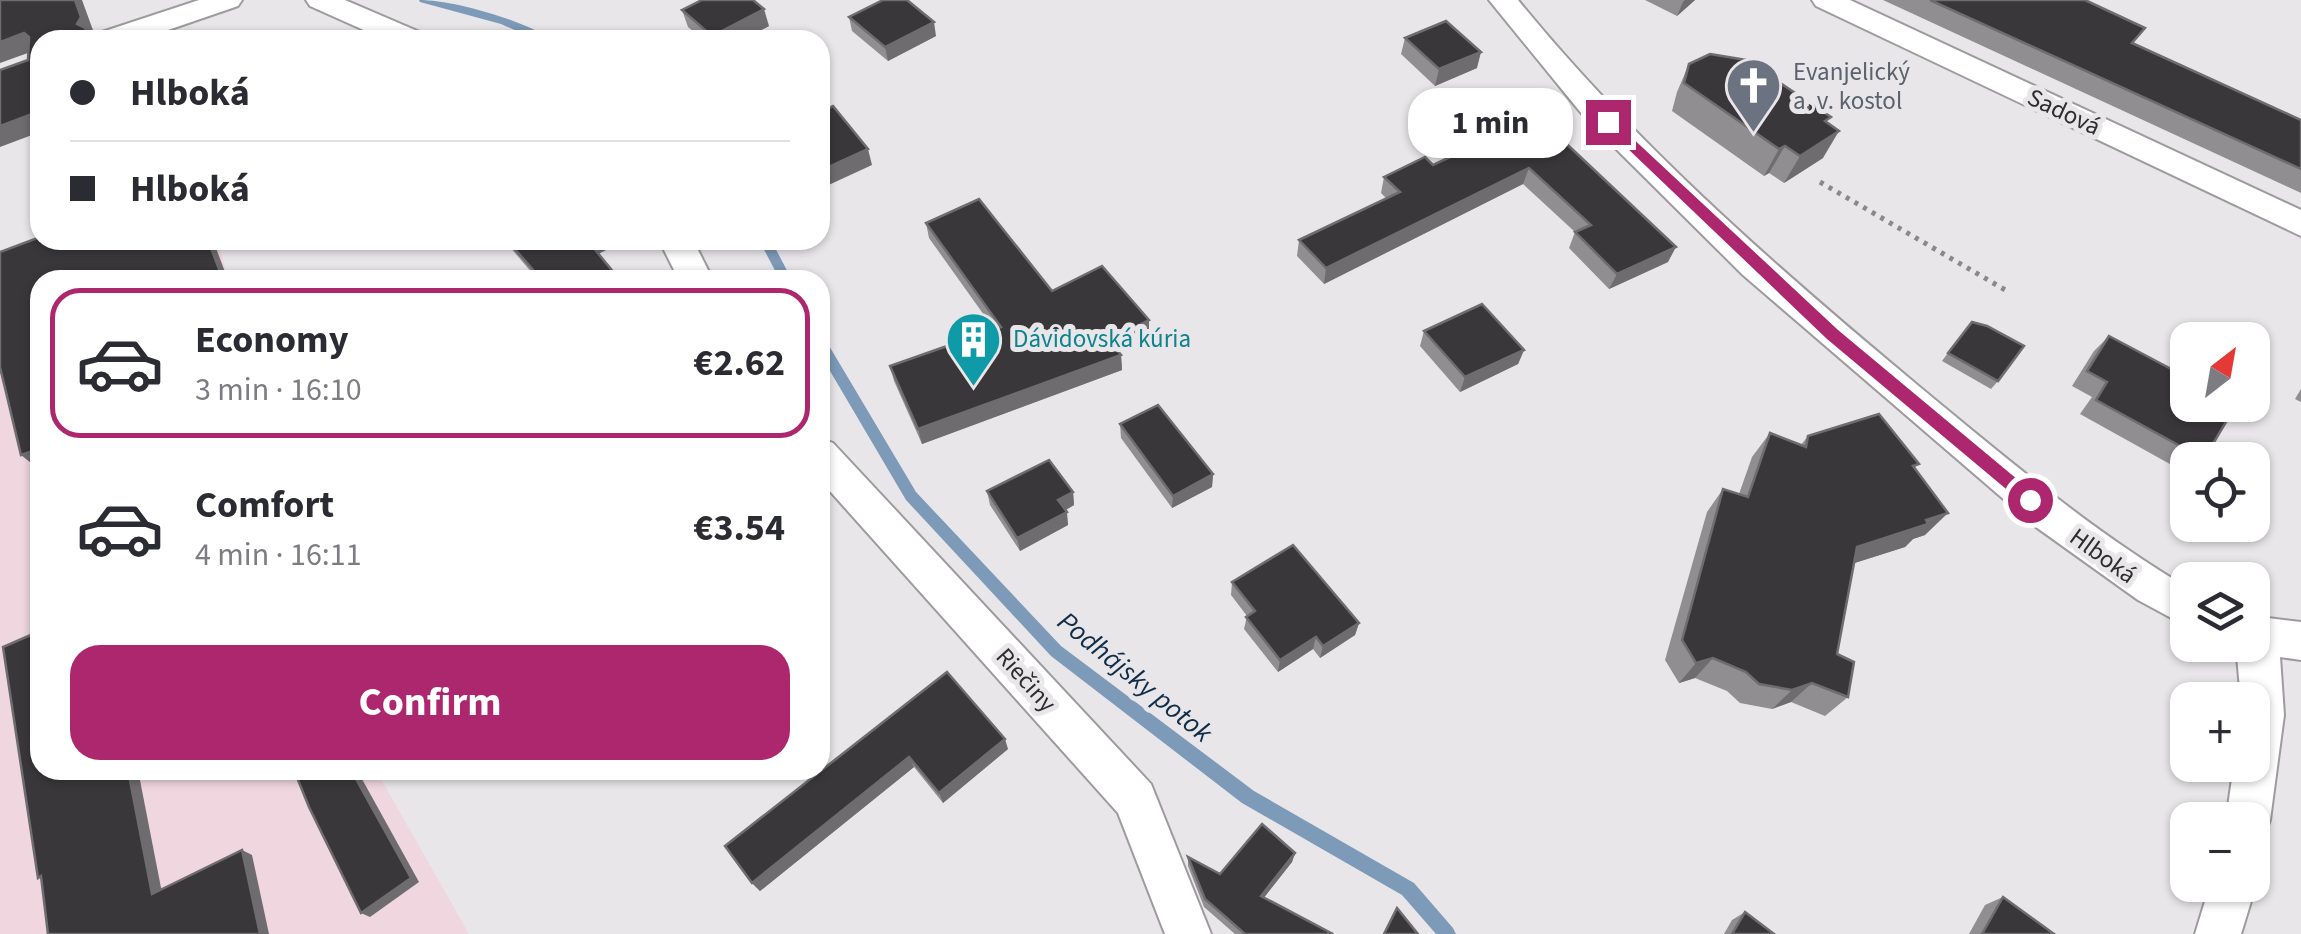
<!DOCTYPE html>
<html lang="en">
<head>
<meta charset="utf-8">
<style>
	:root { --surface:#fff; --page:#f2f2f3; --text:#2b2b33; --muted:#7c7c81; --line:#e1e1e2; --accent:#ad276e }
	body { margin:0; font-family:"Source Sans 3",sans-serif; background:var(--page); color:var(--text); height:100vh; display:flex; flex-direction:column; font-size:38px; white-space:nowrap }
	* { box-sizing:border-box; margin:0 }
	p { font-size:32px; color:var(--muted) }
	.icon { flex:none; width:55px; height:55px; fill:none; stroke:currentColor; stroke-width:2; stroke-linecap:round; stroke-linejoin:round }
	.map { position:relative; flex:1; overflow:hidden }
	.side { position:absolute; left:30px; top:270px; width:800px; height:510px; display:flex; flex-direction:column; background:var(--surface); border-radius:30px; box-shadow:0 2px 8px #0004 }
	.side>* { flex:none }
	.hud { position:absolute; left:30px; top:30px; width:800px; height:220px; border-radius:30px; box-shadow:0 2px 8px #0004; display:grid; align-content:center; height:220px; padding:0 40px; background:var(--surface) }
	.needle { width:65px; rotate:31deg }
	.fabs { position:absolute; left:2170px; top:322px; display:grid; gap:20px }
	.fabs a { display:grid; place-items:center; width:100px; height:100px; border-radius:20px; background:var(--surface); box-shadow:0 2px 8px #0004; font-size:50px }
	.end { position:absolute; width:45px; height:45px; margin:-22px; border:12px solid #ad276e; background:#fff; box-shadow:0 0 0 5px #fff }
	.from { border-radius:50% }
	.bubble { position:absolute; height:70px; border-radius:30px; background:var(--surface); box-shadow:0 2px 8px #0004; font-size:32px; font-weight:700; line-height:70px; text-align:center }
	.hud b { display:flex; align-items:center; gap:35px; height:95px; font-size:38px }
	.hud b+b { border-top:2px solid var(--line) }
	.hud i { width:25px; height:25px; background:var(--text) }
	ul { padding:18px 0 0; list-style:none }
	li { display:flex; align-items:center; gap:30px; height:150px; margin:0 20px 15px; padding:0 20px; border:5px solid transparent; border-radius:30px }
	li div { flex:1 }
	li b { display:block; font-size:38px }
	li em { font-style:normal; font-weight:700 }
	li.active { border-color:var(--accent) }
	li>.icon { width:90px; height:90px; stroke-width:1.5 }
	.button { display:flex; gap:20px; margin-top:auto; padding:20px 40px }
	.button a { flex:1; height:115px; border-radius:30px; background:var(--accent); color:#fff; font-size:40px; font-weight:700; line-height:115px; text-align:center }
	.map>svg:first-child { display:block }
	.industrial { fill:#efd6df }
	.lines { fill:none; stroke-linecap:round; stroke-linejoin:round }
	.stream { fill:#7d9ab8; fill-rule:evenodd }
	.street-casing { stroke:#9e9b9e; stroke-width:4 }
	.path { stroke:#8a888b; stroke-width:5; stroke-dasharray:4 6; stroke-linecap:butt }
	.street { fill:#fff; fill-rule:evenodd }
	.wall { fill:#918e92 }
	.shaded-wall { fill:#6e6c6f }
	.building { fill:#39373a; stroke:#6e6c6f; stroke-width:2.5 }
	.route { fill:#ad276e }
	.labels { text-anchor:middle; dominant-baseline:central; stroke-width:10; stroke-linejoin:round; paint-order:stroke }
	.worship-label { font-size:25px; fill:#5b616d; stroke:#e9e6ea; text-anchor:start }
	.street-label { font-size:25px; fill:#2d2c2e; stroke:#e9e6ea }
	.culture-label { font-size:25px; fill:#0d838f; stroke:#e9e6ea; text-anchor:start }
	.water-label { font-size:28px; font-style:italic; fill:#0f2c48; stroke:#e9e6ea }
</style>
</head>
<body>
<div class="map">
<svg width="2301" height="934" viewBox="0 0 2301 934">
	<rect width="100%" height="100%" fill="#e9e6ea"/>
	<!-- industrial -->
	<polygon class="industrial" points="40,240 218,240 228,280 40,280 40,770 376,770 469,934 0,934 0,254"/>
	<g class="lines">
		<!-- stream -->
		<g class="stream">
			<path d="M419,0C453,0 524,20 552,40H537L501,24L420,2Z"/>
			<polygon points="759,240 771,240 792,280 780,280"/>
			<polygon points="820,338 825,339 916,492 1061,646 1254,791 1414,883 1453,928 1456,934 1436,934 1402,895 1242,803 1051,656 906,500 820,354"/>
		</g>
		<defs>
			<g id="street">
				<polygon points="199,0 242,0 238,6 139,40 94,40 99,33"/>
				<polygon points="306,0 345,0 422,33 427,40 386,40 310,6"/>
				<path d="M1489,0H1518C1637,146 1777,268 1921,388C2007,459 2092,531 2188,588V627L2138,600L2036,527L1743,275L1586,119Z"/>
				<polygon points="1812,0 1850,0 2301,210 2301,236 1816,6"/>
				<polygon points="659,240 693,240 713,280 679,280"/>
				<polygon points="820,438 833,443 1151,784 1211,934 1165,934 1118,813 820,480"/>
				<polygon points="2252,616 2301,622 2301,660 2280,657 2284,715 2270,820 2264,836 2252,840 2252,820 2226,820 2234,765 2252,765 2252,700 2241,700 2236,645 2252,645"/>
				<polygon points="2252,877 2256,885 2241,934 2195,934 2210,885 2252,885"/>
			</g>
		</defs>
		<!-- street casing -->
		<use href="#street" class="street-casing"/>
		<!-- path -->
		<polyline class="path" points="1820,182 2007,291"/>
		<!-- street -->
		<use href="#street" class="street"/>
	</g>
	<!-- wall -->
	<g class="wall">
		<polygon points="1645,0 1695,0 1677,16"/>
		<polygon points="1883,0 2085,0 2132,43 2301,120 2301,193"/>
		<polygon points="682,10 769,26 742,40 704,40 688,27"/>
		<polygon points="849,17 936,36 888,61 852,31"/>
		<polygon points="1405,38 1477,68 1435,86 1401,54"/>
		<polygon points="1689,64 1827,123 1823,158 1784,183 1769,173 1764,176 1672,111 1677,92"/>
		<polygon points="1538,117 1668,262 1609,289 1569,248 1575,232 1523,184 1324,284 1297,256 1299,240 1386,198 1381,193 1384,177 1433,165"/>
		<polygon points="926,223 1052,291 1149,335 1118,351 1121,355 1122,370 922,444 894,381 890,366 994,329 929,238"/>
		<polygon points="504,240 606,240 610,248 598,254 620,280 538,280"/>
		<polygon points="1965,330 1998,381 1991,389 1942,361"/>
		<polygon points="1424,331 1524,350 1518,364 1460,392 1420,346"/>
		<polygon points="2109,336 2204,459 2188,460 2186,473 2080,414 2092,397 2072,386 2094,351"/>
		<polygon points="2301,389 2301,402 2295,399"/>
		<polygon points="1120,424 1213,474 1212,487 1172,508 1121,438"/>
		<polygon points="1770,433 1801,445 1808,436 1919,464 1914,468 1925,535 1913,539 1905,547 1854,563 1837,654 1848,697 1825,716 1791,702 1772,709 1740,703 1727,691 1695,678 1679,683 1665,660 1707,512 1723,489 1739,494 1752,457"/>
		<polygon points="987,491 1073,492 1074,505 1066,510 1068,525 1020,551 990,505"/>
		<polygon points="1232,582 1359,623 1355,635 1320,658 1313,649 1278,672 1244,629 1247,616 1231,595"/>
		<polygon points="947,672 1008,749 943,803 914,767 760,891 752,883"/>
		<polygon points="1295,853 1292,862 1264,897 1333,934 1235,934 1204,907 1188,866 1188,857 1220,874"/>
		<polygon points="2003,897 2054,934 1969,934 1985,905"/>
		<polygon points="1745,912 1774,934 1724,934 1732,920"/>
	</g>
	<!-- shaded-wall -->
	<g class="shaded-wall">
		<polygon points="75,0 82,0 94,33 92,37 95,40 89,40 77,24"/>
		<polygon points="1685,0 1695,0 1677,16 1683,2"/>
		<polygon points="764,9 769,26 742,40 714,40 712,36"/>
		<polygon points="934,22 936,36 888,61 885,47"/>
		<polygon points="24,33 39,49 0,63 0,42"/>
		<polygon points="1481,52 1477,68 1435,86 1439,69"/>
		<polygon points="40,111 40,132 0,147 0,126"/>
		<polygon points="1839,131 1823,158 1784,183 1800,156"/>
		<polygon points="1785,146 1769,173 1764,176 1779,149"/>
		<polygon points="868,149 872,165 820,189 820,171"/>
		<polygon points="1529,168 1523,184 1324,284 1326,268"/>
		<polygon points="208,240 213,240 228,280 215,280"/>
		<polygon points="586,240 606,240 610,248 594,256"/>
		<polygon points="1676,247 1668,262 1609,289 1617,274"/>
		<polygon points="1149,320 1149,335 1110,355 1109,340"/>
		<polygon points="1524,350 1518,364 1460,392 1465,377"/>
		<polygon points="1121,355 1122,370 922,444 918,429"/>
		<polygon points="32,451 40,459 31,463 21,455"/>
		<polygon points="1213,474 1212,487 1172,508 1173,496"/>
		<polygon points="1073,492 1074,505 1060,513 1058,500"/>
		<polygon points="1067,512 1068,525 1020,551 1017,538"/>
		<polygon points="1948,513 1925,535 1913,539 1905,547 1836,569 1857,547"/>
		<polygon points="1359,623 1355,635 1320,658 1323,646"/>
		<polygon points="1316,637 1313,649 1278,672 1280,660"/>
		<polygon points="1713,658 1695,678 1679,683 1696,663"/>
		<polygon points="1812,683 1791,702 1772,709 1792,690"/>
		<polygon points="1005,739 1008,749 943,803 939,793"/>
		<polygon points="909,757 914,767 760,891 752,883"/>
		<polygon points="128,770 138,770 163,898 152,894"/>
		<polygon points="351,770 357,770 419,882 370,917 361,913"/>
		<polygon points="242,850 252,855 269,934 260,934"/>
		<polygon points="1295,853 1292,862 1259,904 1261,896"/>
	</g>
	<!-- building -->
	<g class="building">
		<polygon points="0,0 75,0 81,17 77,24 85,28 89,40 40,40 40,111 0,126 0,70 28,60 29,37 24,33 0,42"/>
		<polygon points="702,0 753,0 764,9 712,36 682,10"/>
		<polygon points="883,0 907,0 934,22 885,47 849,17"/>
		<polygon points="1930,0 2085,0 2145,28 2132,43 2301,120 2301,169"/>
		<polygon points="1446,21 1481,52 1439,69 1405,38"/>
		<polygon points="1710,54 1746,60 1831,117 1825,121 1839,131 1800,156 1785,146 1779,149 1684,83 1689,64"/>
		<polygon points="833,106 868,149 820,171 820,112"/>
		<polygon points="1538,117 1676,247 1617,274 1575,232 1591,225 1529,168 1326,268 1299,240 1400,192 1384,177 1425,157 1433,165"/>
		<polygon points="979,199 1052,291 1102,266 1149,320 1109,340 1121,355 918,429 890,366 1001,327 926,223"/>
		<polygon points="40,237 40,240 208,240 222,277 215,280 40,280 40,475 32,451 21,455 0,367 0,252"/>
		<polygon points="507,240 587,240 620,280 542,280"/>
		<polygon points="1482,304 1524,350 1465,377 1424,331"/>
		<polygon points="1972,322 1987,326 2024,346 1998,381 1948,353"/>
		<polygon points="2109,336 2188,378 2188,405 2236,405 2204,459 2096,400 2107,382 2087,371"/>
		<polygon points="1158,405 1213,474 1173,496 1120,424"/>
		<polygon points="1879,414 1919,464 1913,466 1948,513 1926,520 1928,524 1857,547 1837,654 1854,662 1848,697 1812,683 1792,690 1759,684 1746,672 1713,658 1696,663 1682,640 1723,489 1748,497 1770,433 1806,447 1808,436"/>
		<polygon points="1049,460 1073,492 1058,500 1067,512 1017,538 987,491"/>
		<polygon points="1293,545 1359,623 1323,646 1316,637 1280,660 1246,617 1255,611 1232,582"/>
		<polygon points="40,631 40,770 128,770 152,894 242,850 260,934 48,934 41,876 38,878 3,647"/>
		<polygon points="947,672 1005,739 939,793 909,757 752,883 725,846"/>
		<polygon points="294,770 351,770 411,878 361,913 309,807"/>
		<polygon points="1262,824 1295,853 1261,896 1333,934 1245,934 1205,899 1188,857 1220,874"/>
		<polygon points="2003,897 2054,934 1982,934"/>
		<polygon points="1397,908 1418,934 1384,934"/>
		<polygon points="1745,912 1774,934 1732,934"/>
	</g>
	<!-- route -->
	<polygon class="route" points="1603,119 1612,119 1838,330 2036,495 2036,504 2024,504 1827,339 1603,125"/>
	<!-- icons -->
	<defs>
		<symbol id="church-pin" viewBox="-11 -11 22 30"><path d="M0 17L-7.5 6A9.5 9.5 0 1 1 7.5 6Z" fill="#6b7280" stroke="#e9e6ea"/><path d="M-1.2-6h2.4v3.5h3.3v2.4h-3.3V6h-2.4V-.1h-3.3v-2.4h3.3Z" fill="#fff"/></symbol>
		<symbol id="building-pin" viewBox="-11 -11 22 30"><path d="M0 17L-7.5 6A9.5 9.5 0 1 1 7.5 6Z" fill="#0f9aa8" stroke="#e9e6ea"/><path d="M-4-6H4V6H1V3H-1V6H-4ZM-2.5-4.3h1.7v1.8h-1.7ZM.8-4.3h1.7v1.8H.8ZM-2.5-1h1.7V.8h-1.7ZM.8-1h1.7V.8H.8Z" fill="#fff"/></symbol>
	</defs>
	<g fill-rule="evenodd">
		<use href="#church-pin" x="1722" y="54" width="63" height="86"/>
		<use href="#building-pin" x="942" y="308" width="63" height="86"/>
	</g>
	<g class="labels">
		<!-- worship labels -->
		<g class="worship-label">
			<text x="1793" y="72">Evanjelický<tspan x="1793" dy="29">a. v. kostol</tspan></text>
		</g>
		<!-- street labels -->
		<g class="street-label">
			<text transform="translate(2064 112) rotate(25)">Sadová</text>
			<text transform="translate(2103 556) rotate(36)">Hlboká</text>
			<text transform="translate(1026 680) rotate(48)">Riečiny</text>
		</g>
		<!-- culture labels -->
		<g class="culture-label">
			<text x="1013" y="339">Dávidovská kúria</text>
		</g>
		<!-- water labels -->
		<g class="water-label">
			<text transform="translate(1135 677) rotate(39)">Podhájsky potok</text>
		</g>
	</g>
</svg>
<div class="fabs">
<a><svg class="needle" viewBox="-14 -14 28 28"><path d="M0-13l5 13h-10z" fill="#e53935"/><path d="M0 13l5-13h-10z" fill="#7c7c81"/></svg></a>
<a><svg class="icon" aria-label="locate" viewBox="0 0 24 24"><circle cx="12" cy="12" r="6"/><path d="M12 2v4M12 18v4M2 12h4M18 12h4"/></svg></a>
<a><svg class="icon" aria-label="layers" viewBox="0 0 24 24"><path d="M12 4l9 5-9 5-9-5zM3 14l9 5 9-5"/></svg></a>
<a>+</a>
<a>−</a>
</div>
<i class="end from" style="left:2030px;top:500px"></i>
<i class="end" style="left:1608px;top:122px"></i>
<div class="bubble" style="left:1408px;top:88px;width:165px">1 min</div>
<div class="hud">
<b><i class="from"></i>Hlboká</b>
<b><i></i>Hlboká</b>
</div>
<section class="side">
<ul>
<li class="active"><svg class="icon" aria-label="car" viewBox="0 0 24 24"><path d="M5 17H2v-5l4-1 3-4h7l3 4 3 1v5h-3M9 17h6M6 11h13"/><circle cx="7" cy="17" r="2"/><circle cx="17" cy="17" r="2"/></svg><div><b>Economy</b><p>3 min · 16:10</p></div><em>€2.62</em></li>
<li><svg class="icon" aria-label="car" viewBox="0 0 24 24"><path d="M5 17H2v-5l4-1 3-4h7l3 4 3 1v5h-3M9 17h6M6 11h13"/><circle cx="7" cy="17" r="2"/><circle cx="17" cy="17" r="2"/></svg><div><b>Comfort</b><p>4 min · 16:11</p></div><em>€3.54</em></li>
</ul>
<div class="button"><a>Confirm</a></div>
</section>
</div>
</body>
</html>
